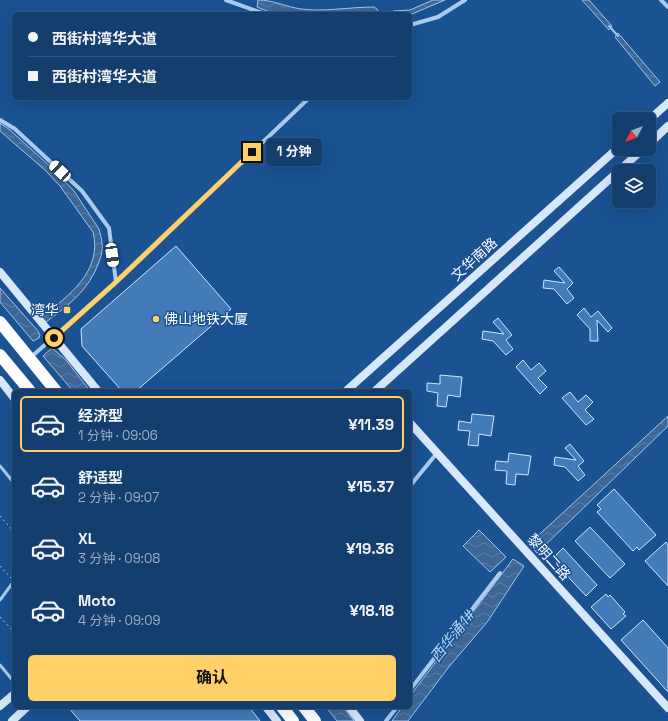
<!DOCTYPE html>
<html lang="zh">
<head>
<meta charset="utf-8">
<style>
	:root { --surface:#143e6e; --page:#1d4573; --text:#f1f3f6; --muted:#9daec2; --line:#335781; --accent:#ffcf68 }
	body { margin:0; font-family:"Space Grotesk","Noto Sans SC",sans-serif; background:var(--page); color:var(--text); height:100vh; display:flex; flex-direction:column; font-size:15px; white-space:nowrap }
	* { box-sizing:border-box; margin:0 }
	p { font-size:13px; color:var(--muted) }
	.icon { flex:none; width:22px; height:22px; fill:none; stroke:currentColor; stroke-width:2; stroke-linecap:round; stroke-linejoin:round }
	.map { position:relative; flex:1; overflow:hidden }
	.sheet { position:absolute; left:12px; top:389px; width:400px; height:320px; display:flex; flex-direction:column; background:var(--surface); border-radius:6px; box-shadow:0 4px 16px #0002,0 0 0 1px var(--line) }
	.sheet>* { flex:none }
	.hud { position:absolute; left:12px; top:12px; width:400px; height:88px; border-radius:6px; box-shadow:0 4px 16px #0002,0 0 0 1px var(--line); display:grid; align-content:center; height:88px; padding:0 16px; background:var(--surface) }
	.needle { width:26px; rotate:228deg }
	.buttons { position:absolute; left:612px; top:112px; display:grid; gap:8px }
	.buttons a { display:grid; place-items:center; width:44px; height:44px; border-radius:6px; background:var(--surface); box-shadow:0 4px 16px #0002,0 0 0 1px var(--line); font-size:20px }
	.end { position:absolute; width:18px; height:18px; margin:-9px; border:5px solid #ffcf68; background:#111; box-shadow:0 0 0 2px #111 }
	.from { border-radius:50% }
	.bubble { position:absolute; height:28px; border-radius:6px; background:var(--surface); box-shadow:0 4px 16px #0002,0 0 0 1px var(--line); font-size:13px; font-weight:700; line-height:28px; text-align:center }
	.car { position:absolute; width:12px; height:24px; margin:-12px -6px; border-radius:5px; box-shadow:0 0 3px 1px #0007; background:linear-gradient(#fff 24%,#345 0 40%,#fff 0 76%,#345 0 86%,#fff 0) }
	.hud b { display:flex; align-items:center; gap:14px; height:38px; font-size:15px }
	.hud b+b { border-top:1px solid var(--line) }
	.hud i { width:10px; height:10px; background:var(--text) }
	ul { padding:7px 0 0; list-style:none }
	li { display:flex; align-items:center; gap:12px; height:56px; margin:0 8px 6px; padding:0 8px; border:2px solid transparent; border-radius:6px }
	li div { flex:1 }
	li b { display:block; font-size:15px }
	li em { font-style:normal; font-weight:700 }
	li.on { border-color:var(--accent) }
	li>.icon { width:36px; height:36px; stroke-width:1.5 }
	.action { display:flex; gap:8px; margin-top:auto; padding:8px 16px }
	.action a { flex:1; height:46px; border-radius:6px; background:var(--accent); color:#111; font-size:16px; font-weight:700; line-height:46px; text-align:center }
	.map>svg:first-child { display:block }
	.water { fill:url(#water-waves); stroke:#9dc6f1 }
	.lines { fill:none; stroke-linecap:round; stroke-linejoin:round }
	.stream { stroke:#9dc6f1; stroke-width:2 }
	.building { fill:#437bb9; stroke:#d0e5fb }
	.path { stroke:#aacbef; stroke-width:1; stroke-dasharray:2 3; stroke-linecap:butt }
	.lane { stroke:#aacbef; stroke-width:3 }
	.street { stroke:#aacbef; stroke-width:4 }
	.secondary { stroke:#d7e8fb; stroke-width:8 }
	.highway { stroke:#fff; stroke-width:12 }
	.route { stroke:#ffcf68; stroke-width:5 }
	.poi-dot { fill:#ffcf68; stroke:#1a5292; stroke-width:1.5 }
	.labels { text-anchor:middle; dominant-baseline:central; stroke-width:3; stroke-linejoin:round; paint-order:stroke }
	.street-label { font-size:14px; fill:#fff; stroke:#1a5292 }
	.poi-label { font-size:14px; fill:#fff; stroke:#1a5292; text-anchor:end }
	.water-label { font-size:15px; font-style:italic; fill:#b6d5f6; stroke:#1a5292 }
</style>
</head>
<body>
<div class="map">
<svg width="668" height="721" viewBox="0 0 668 721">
	<defs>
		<pattern id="water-waves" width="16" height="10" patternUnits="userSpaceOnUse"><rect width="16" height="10" fill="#3f6796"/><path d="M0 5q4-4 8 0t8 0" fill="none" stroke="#5c7ea6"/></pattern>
	</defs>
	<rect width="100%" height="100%" fill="#1a5292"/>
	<!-- water -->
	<g class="water">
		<path d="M258,0C273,0 287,7 301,9C323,12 351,7 374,7L377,9L379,14H275L257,7Z"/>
		<polygon points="433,0 445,0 412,14 393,14 393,11 410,10"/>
		<polygon points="582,0 589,0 612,26 609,30"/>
		<polygon points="618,33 660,82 655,86 615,37"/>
		<path d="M0,123L10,130L53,169L74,191L99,229C100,233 102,239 102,244C103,250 101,256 99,262C89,290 69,305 46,322L41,317C68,297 103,271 93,232L60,186L46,171L0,131Z"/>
		<polygon points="0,288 38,331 40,335 39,338 33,341 0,302"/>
		<polygon points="52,348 66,360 90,391 73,391 43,356"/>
		<polygon points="668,416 668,426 537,553 529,544"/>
		<polygon points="479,530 506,557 490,572 463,546"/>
		<polygon points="513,559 524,566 488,621 448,668 408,721 392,721 402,707 410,707 410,696"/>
		<polygon points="326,707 343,707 354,721 337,721"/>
	</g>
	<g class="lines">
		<!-- stream -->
		<polyline class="stream" points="609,26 618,36"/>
	</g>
	<!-- building -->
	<g class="building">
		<polygon points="176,246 231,309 136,391 122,391 82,346 81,329"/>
		<polygon points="559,267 573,283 567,289 574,298 567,304 554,289 543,288 544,280 565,283 554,271"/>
		<polygon points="584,308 591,317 598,311 612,328 608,332 597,320 598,341 590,341 590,329 577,315"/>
		<polygon points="498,318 512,335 506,340 513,349 506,355 493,341 482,339 483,331 504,334 493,322"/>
		<polygon points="523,360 531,370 539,363 546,371 538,378 547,387 540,394 516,367"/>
		<polygon points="440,375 462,377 460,397 448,395 446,407 437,406 438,393 427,391 427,383 440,384"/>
		<polygon points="570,392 578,402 586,395 593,402 585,410 594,419 586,425 562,398"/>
		<polygon points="472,414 494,416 491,436 479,434 478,446 468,445 470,431 458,430 459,421 471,423"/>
		<polygon points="570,444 584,461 578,466 585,475 578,481 565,467 554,465 555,457 576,460 565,448"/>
		<polygon points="509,453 531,456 528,475 516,474 515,485 506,484 507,471 495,470 496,461 508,462"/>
		<polygon points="614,489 656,535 639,550 637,547 633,551 597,512 601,509 597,505"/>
		<polygon points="590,527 625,564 610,578 575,541"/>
		<polygon points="666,542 668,545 668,586 645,561"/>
		<polygon points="563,548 597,585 586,596 557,565 556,555"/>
		<polygon points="606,594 608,597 610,595 625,612 623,614 626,616 611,629 591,607"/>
		<polygon points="643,620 668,648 668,692 621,640"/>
		<polygon points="68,707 249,707 260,721 80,721"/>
	</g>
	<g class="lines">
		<!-- path -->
		<g class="path">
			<polyline points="0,516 14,532"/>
			<polyline points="0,566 11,578"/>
			<polyline points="0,617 14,632"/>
		</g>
		<!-- lane -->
		<g class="lane">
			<polyline points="0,466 14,483"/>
			<polyline points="0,600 14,581"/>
			<polyline points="0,665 14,682"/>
		</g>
		<!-- street -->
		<g class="street">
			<polyline points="226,0 265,14"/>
			<polyline points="661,0 668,7"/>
			<polyline points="410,25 438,17 465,0"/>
			<polyline points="0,120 15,129 82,191 109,228 116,282"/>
			<polyline points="30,358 116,282 309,98"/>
			<polyline points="410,486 437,453"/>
			<polyline points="410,690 500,573"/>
			<polyline points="386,721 397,707"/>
		</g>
		<!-- secondary -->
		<g class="secondary">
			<polyline points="649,120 668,103"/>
			<polyline points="649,144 668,126"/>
			<polyline points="0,272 98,391"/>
			<polyline points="0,380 14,398"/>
			<polyline points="346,391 619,147"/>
			<polyline points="375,391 643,149"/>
			<polyline points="410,423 668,708"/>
			<polyline points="0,706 14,694"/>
			<polyline points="266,707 277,721"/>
			<polyline points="349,707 360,721"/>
			<polyline points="12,721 27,707"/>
		</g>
		<!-- highway -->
		<g class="highway">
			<polyline points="0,322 56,391"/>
			<polyline points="0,355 30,391"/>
			<polyline points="282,707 293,721"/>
			<polyline points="304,707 315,721"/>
		</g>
	</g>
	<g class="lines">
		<!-- route -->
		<polyline class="route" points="54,338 116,282 252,152"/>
	</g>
	<!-- markers -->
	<g class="poi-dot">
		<rect x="63" y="306" width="8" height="8" rx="2"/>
		<circle cx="156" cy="319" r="4"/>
	</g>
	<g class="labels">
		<!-- street labels -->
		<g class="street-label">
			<text transform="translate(474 259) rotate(-42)">文华南路</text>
			<text transform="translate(549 557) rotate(48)">黎明二路</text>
		</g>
		<!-- poi labels -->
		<g class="poi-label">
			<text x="59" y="310">湾华</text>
			<text x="164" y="319" text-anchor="start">佛山地铁大厦</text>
		</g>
		<!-- water labels -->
		<g class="water-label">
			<text transform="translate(452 636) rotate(-52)">西华涌1#</text>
		</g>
	</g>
</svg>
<div class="buttons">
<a><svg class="needle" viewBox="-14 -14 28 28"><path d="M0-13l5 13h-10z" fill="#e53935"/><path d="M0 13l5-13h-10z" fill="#9daec2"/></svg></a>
<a><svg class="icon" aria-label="layers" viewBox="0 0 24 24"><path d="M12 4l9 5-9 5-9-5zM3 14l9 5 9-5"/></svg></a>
</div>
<i class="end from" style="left:54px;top:338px"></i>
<i class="end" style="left:252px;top:152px"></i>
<div class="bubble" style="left:266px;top:138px;width:56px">1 分钟</div>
<i class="car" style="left:60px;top:171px;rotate:313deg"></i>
<i class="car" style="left:112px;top:255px;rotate:172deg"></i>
<div class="hud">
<b><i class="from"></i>西街村湾华大道</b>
<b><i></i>西街村湾华大道</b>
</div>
<section class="sheet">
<ul>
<li class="on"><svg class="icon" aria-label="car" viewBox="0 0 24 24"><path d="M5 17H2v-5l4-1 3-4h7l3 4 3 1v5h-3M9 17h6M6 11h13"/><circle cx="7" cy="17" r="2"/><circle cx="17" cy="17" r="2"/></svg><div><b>经济型</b><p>1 分钟 · 09:06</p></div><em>¥11.39</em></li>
<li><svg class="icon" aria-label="car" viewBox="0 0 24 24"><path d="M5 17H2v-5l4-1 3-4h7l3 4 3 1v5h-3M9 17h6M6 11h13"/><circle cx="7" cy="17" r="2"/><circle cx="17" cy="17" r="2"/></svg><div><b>舒适型</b><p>2 分钟 · 09:07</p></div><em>¥15.37</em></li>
<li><svg class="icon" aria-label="car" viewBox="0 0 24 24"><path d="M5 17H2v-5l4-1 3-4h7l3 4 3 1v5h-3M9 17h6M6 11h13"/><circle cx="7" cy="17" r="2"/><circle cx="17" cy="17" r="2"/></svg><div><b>XL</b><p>3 分钟 · 09:08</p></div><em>¥19.36</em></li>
<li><svg class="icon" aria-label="car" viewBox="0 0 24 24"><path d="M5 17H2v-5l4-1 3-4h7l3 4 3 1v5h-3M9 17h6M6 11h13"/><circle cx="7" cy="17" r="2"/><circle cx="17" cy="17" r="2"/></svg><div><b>Moto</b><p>4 分钟 · 09:09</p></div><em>¥18.18</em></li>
</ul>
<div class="action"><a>确认</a></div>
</section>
</div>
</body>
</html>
